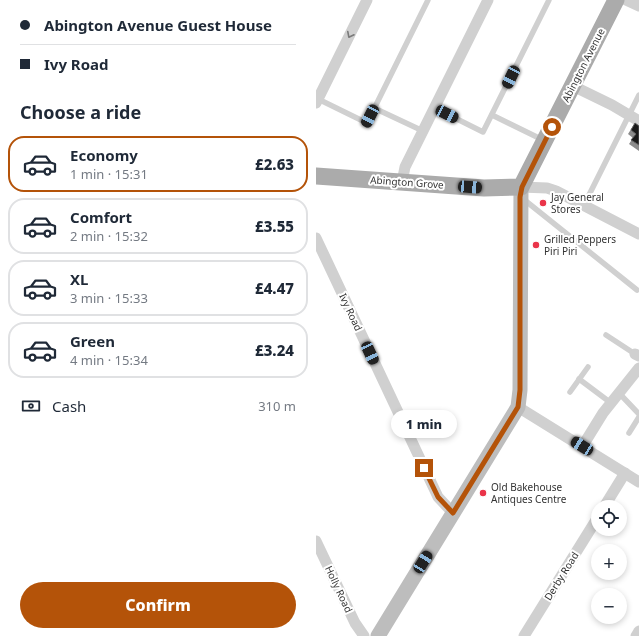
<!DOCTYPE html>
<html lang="en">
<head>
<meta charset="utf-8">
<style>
	:root { --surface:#fff; --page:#f6f6f7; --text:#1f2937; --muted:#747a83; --line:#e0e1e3; --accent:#b45309 }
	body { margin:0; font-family:"Noto Sans",sans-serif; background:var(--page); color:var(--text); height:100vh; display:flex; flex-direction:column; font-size:15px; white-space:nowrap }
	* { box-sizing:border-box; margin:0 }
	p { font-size:13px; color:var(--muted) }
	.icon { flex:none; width:22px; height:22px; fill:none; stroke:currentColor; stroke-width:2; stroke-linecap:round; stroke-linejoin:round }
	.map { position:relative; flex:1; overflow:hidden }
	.panel { display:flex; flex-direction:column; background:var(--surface); width:316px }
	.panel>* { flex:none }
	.banner { display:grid; align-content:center; height:88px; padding:0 20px; background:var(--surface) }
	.fabs { position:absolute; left:275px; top:500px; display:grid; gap:8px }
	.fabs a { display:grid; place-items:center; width:36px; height:36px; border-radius:50%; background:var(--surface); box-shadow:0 2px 6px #0003; font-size:20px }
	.end { position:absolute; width:18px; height:18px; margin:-9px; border:5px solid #b45309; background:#fff; box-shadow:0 0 0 2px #fff }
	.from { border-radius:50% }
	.bubble { position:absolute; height:28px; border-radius:14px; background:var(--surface); box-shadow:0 2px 6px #0003; font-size:13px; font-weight:800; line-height:28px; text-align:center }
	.car { position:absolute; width:12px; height:24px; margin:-12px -6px; border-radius:5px; box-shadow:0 0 3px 1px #0007; background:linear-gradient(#222 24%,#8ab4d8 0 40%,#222 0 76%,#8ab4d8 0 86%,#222 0) }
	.banner b { display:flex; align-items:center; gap:14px; height:38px; font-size:15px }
	.banner b+b { border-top:1px solid var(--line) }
	.banner i { width:10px; height:10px; background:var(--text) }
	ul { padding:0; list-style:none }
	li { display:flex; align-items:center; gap:12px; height:56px; margin:0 8px 6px; padding:0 12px; border:2px solid var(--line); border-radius:16px }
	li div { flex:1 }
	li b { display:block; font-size:15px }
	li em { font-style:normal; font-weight:800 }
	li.selected { border-color:var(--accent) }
	li>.icon { width:36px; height:36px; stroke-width:1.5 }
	h2 { padding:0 20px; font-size:18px; line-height:48px }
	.pay { display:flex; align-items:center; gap:10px; height:44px; padding:0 20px; font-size:15px }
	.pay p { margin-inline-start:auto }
	.primary-button { display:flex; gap:8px; margin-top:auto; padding:8px 20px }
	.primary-button a { flex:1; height:46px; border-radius:24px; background:var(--accent); color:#fff; font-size:16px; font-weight:800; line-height:46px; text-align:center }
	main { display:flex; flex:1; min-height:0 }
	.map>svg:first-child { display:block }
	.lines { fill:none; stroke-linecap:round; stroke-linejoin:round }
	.service { stroke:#d0d0d0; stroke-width:5.5 }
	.minor { stroke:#d0d0d0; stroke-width:11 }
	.secondary { stroke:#bdbdbd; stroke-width:15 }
	.primary { stroke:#ababab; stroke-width:17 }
	.wall { fill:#8c8c8c }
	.building { fill:#1a1a1a; stroke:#5f5f5f }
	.oneway { stroke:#7a7a7a }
	.route { stroke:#b45309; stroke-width:5 }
	.poi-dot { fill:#ea3449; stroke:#fff; stroke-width:1.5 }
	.labels { text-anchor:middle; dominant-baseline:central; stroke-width:4; stroke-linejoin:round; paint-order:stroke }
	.street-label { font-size:10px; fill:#333; stroke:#fff }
	.poi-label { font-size:10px; fill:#333; stroke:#fff; text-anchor:start }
</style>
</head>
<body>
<main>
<section class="panel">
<div class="banner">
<b><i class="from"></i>Abington Avenue Guest House</b>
<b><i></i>Ivy Road</b>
</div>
<h2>Choose a ride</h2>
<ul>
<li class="selected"><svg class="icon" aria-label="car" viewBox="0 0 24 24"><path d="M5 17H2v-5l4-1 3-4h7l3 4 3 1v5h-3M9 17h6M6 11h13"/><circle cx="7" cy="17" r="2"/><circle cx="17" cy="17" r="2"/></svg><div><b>Economy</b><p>1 min · 15:31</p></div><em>£2.63</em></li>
<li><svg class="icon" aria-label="car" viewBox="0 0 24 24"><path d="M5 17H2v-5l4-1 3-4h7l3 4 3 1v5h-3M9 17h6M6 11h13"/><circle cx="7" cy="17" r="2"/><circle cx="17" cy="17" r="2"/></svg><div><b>Comfort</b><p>2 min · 15:32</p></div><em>£3.55</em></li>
<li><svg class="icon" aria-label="car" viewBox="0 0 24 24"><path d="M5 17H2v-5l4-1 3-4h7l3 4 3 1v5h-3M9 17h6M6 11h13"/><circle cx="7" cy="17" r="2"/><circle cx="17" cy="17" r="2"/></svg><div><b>XL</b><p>3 min · 15:33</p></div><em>£4.47</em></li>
<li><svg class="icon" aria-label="car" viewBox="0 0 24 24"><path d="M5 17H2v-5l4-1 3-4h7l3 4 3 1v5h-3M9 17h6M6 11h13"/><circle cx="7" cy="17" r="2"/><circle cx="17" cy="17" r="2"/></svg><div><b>Green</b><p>4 min · 15:34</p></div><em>£3.24</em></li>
</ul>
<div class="pay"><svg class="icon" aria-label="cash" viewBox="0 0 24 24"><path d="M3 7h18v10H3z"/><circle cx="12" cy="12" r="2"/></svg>Cash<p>310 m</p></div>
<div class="primary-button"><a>Confirm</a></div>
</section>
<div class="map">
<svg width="323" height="636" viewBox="0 0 323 636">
	<rect width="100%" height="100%" fill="#fff"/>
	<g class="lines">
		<!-- service -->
		<g class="service">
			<polyline points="2,99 51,123 112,0"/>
			<polyline points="58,108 107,131"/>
			<polyline points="119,108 167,132 233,0"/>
			<polyline points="176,115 227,140"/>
			<polyline points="206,198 321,290"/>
			<polyline points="268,205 323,95"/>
			<polyline points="290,335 319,354"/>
			<polyline points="263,379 295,403"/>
			<polyline points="254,392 272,367"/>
			<polyline points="303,393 323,414"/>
			<polyline points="313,433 323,417"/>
		</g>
		<!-- minor -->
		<g class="minor">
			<polyline points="310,0 323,6"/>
			<polyline points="257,86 296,105 323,121"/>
			<polyline points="0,103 51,0"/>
			<polyline points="86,182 89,167 172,0"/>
			<polyline points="205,187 231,188 240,191 323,234"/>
			<polyline points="0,238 122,497 137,513"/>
			<polyline points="319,354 323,356"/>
			<polyline points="202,407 323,482"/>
			<polyline points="266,447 287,413 323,368"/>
			<polyline points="288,507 309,473"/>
			<polyline points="0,541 39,623 48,636"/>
			<polyline points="208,636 282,517"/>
			<polyline points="320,636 323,631"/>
		</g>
		<!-- secondary -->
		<polyline class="secondary" points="62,636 202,407 204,390 205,187"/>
		<!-- primary -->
		<polyline class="primary" points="0,176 168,188 205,187 300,0"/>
	</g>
	<!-- wall -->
	<polygon class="wall" points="319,123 323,126 323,151 313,144 317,138 312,134"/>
	<!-- building -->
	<polygon class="building" points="319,123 323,126 323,145 315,140 320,134 315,130"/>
	<!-- one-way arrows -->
	<defs><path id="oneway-chevron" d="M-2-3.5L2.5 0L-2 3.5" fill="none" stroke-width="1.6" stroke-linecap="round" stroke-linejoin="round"/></defs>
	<use class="oneway" href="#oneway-chevron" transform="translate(34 35) rotate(117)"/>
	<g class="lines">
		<!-- route -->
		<polyline class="route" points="108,468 122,497 137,513 202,407 204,390 204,197 206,187 236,127"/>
	</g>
	<!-- markers -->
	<g class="poi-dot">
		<circle cx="227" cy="203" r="4"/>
		<circle cx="220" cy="245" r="4"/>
		<circle cx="167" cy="493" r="4"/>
	</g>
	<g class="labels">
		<!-- street labels -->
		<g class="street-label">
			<text transform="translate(267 65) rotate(-63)">Abington Avenue</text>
			<text transform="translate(91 182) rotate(4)">Abington Grove</text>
			<text transform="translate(35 312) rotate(65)">Ivy Road</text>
			<text transform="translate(245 576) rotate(-58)">Derby Road</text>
			<text transform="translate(23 589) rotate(65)">Holly Road</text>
		</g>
		<!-- poi labels -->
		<g class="poi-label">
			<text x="235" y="197">Jay General<tspan x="235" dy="12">Stores</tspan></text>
			<text x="228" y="239">Grilled Peppers<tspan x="228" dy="12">Piri Piri</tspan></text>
			<text x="175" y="487">Old Bakehouse<tspan x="175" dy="12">Antiques Centre</tspan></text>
		</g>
	</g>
</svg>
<div class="fabs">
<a><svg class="icon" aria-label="locate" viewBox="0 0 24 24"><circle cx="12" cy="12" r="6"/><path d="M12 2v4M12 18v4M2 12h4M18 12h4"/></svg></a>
<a>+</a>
<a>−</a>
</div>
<i class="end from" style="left:236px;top:127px"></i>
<i class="end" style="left:108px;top:468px"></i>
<div class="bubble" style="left:75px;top:410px;width:66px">1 min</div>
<i class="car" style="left:195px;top:77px;rotate:206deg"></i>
<i class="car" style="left:131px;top:114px;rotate:116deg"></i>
<i class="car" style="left:54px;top:116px;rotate:207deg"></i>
<i class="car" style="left:154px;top:187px;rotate:94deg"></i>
<i class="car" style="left:54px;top:353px;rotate:155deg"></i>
<i class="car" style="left:266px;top:446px;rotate:302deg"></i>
<i class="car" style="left:107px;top:562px;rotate:32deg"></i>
</div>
</main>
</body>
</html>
